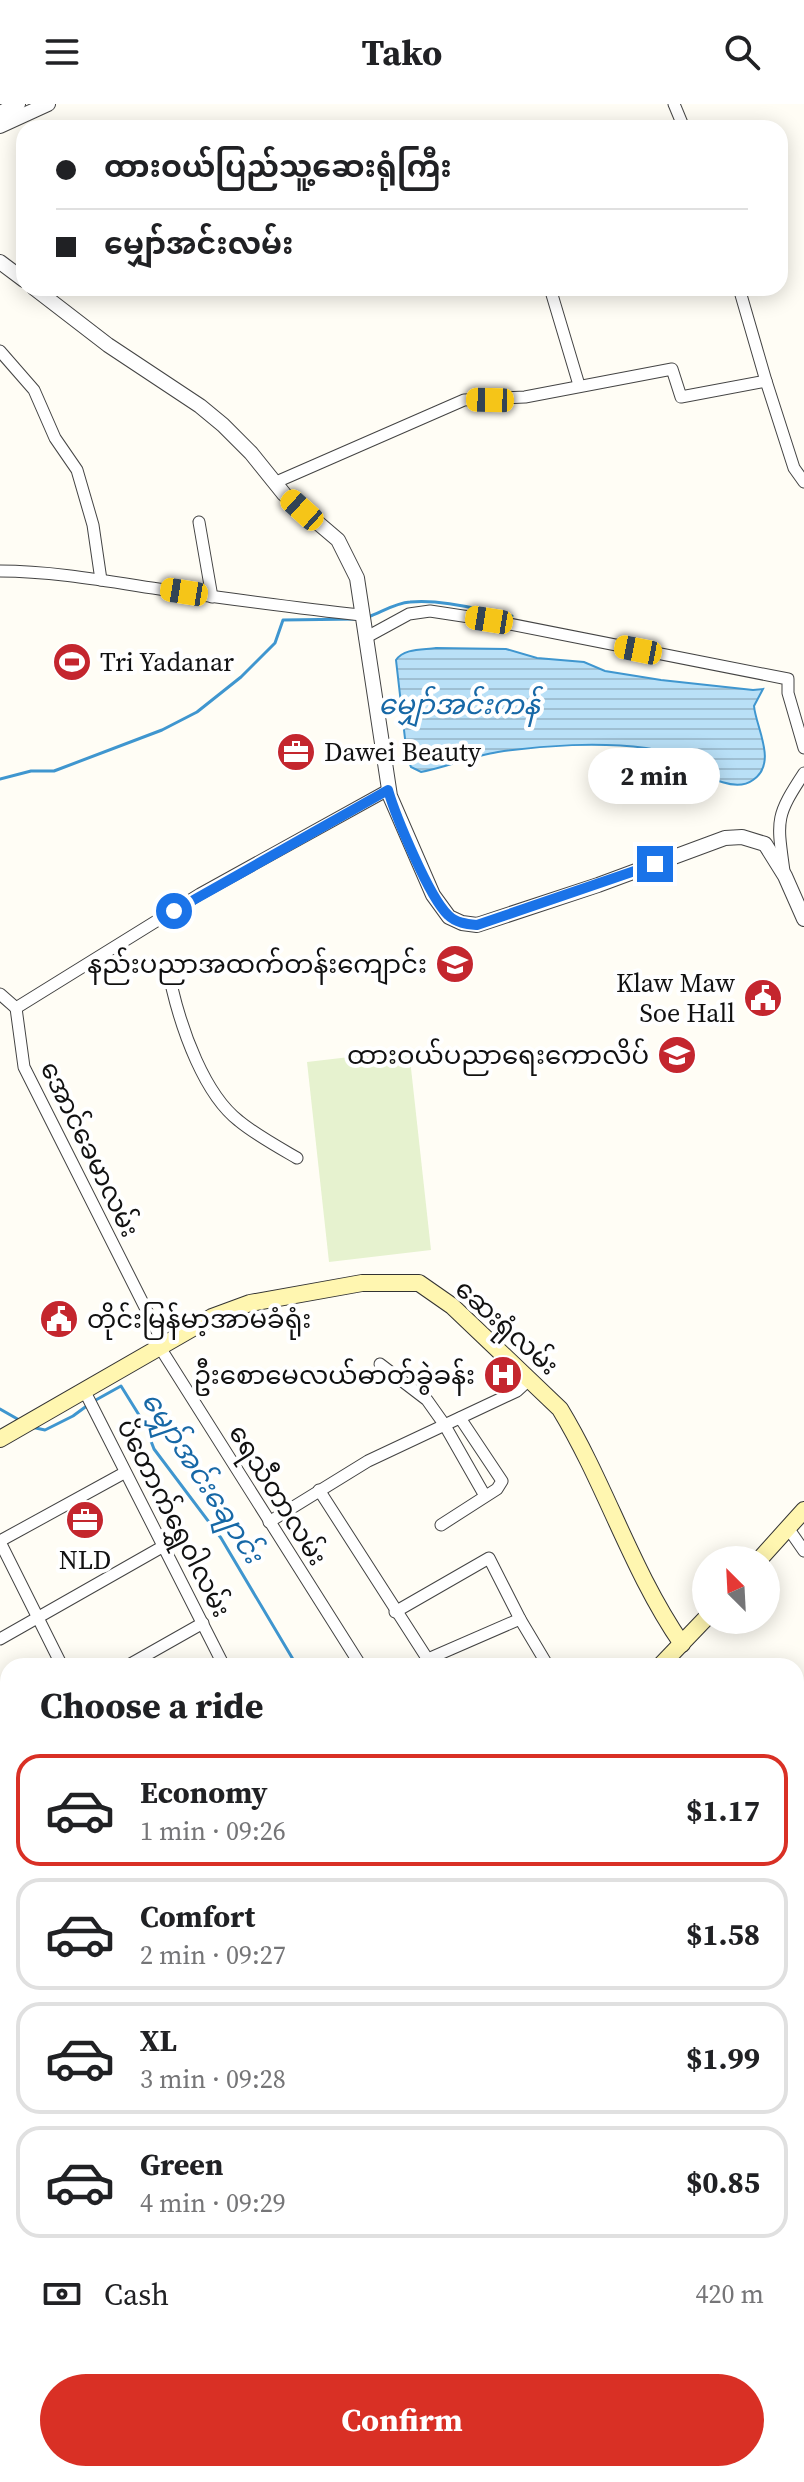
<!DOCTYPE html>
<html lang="en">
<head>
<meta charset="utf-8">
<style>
	:root { --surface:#fff; --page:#f6f6f6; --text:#202124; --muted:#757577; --line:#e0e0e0; --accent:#d93025 }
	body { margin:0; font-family:"Source Serif 4","Noto Sans Myanmar",serif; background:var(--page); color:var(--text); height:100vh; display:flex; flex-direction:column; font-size:30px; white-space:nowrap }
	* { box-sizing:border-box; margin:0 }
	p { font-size:26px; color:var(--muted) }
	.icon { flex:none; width:44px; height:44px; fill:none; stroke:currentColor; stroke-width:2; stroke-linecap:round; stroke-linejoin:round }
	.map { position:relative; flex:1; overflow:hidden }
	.details { position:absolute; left:0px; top:1554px; width:804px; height:824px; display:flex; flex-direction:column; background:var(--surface); border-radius:24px 24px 0 0; box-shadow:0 4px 20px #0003 }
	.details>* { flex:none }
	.banner { position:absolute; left:16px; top:16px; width:772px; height:176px; border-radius:24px; box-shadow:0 4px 20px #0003; display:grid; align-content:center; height:176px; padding:0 40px; background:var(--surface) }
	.needle { width:52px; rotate:336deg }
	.controls { position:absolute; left:692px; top:1442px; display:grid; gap:16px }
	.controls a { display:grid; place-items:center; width:88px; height:88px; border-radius:50%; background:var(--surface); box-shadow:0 4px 20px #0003; font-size:40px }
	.end { position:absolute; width:36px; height:36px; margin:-18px; border:10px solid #1a73e8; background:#fff; box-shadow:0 0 0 4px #fff }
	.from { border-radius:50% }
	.bubble { position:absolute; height:56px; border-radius:28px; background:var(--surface); box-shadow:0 4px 20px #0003; font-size:26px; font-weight:700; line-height:56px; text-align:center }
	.car { position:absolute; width:24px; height:48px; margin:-24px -12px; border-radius:10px; box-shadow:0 0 6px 2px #0007; background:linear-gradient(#f5c518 24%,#345 0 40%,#f5c518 0 76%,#345 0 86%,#f5c518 0) }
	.banner b { display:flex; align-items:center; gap:28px; height:76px; font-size:30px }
	.banner b+b { border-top:2px solid var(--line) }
	.banner i { width:20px; height:20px; background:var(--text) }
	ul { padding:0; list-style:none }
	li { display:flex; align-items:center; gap:24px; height:112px; margin:0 16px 12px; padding:0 24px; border:4px solid var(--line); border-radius:24px }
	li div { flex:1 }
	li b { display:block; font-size:30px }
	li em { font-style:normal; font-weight:700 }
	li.active { border-color:var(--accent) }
	li>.icon { width:72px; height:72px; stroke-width:1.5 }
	h2 { padding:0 40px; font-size:36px; line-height:96px }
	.pay { display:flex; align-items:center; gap:20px; height:88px; padding:0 40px; font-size:30px }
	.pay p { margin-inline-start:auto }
	.cta { display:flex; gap:16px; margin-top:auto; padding:16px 40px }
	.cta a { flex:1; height:92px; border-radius:48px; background:var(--accent); color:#fff; font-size:32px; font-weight:700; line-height:92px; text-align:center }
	header { display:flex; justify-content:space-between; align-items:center; height:104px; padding:0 40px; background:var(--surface); font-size:36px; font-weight:700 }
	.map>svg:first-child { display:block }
	.pitch { fill:#e6f2cf }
	.water { fill:url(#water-rules); stroke:#3f96cf; stroke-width:2 }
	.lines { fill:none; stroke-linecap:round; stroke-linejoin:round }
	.stream { stroke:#3f96cf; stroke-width:3 }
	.minor-casing { stroke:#444; stroke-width:13 }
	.tertiary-casing { stroke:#444; stroke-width:16 }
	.secondary-casing { stroke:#333; stroke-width:18 }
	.minor { stroke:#fff; stroke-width:11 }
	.tertiary { stroke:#fff; stroke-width:14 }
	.secondary { stroke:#fff6b0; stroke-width:16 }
	.route { stroke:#1a73e8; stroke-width:10 }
	.labels { text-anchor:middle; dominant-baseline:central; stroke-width:8; stroke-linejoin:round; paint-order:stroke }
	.poi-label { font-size:26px; fill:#111; stroke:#fff; text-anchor:end }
	.street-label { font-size:26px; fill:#111; stroke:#fff }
	.water-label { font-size:28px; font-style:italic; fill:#1768a6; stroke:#fff }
</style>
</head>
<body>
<header><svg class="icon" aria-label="menu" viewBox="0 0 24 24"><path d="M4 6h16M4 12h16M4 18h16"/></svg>Tako<svg class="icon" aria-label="search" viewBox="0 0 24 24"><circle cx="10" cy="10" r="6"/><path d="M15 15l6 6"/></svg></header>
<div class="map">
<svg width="804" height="2378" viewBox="0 0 804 2378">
	<defs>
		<pattern id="water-rules" width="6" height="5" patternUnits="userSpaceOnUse" patternTransform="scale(2)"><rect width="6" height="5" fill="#b9e0f7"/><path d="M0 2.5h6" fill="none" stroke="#9ebfd3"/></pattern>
	</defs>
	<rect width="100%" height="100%" fill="#fffdf5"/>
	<!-- pitch -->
	<polygon class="pitch" points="409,946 431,1146 329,1158 307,958"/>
	<!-- water -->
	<path class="water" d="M436,544L506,545L537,554L584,558L605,567L661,576L753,586L763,585L754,602C756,624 778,659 753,676C726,696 677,648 646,644C600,638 544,641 498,648C472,652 447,663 421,668L411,663L407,652L396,556C404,544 423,546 436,544Z"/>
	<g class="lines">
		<!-- stream -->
		<g class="stream">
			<path d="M368,513C382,508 395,499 410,498C443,495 480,506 512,512"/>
			<polyline points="0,675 31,667 54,667 162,626 197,608 241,573 275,539 283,516 357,515"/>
			<polyline points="94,1297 121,1282 144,1319 154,1345 221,1434 297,1562"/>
			<polyline points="0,1305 21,1317"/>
			<polyline points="31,1323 45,1326 73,1312 88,1301"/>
			<polyline points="482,2378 491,2370"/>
		</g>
		<defs>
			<g id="minor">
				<polyline points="674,0 684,24"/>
				<polyline points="550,184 579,281"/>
				<polyline points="739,184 766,277"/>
				<polyline points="0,247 34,286 55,334 77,366 93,421 101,476"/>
				<polyline points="274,379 464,296 525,293 672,265 681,293 766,277 794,364 804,378"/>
				<polyline points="199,418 212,493"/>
				<path d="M0,467C54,467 112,478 165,486C231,495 296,504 361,511"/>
				<polyline points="365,534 409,510 430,507 489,516 788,575 788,589 804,644"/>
				<path d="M784,767C777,716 775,713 804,669"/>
				<path d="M172,884C182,926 204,990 239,1017C256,1031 278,1043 297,1054"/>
				<polyline points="0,890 16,904"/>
				<polyline points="380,1260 427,1296 444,1320 485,1392"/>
				<polyline points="84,1286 224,1562"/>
				<polyline points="319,1386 432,1562"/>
				<polyline points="269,1418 368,1357 517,1287 530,1275"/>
				<polyline points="441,1421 497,1385 502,1377 460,1314"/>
				<polyline points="788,1424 804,1447"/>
				<polyline points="0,1437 124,1369"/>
				<polyline points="0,1438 62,1562"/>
				<polyline points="395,1508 489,1454 520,1515 548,1562"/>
				<polyline points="0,1535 162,1443"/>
				<polyline points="428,1555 520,1515"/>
				<polyline points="127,1562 203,1519"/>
				<polyline points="361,1562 159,1242 160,1233 24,963 16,904 200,790 388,686"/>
				<polyline points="0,1632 8,1628"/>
				<polyline points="796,1658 804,1672"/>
				<polyline points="0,1716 8,1714"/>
				<polyline points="0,1808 8,1807"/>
				<polyline points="0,2087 8,2083"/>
				<polyline points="0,2144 8,2140"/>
				<polyline points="0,2155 8,2173"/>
				<polyline points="216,2378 232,2370"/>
			</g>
			<g id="tertiary">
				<polyline points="0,9 18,0"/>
				<polyline points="0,22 48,0"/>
				<polyline points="0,158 24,176"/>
				<polyline points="34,184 108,241 200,302 223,321 251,349 284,390 338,436 357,474 390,692 433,791 449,813 462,819 477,821 598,781 725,734 742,733 765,740 785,772 804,815"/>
				<polyline points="0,2094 8,2107"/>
				<polyline points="156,2370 160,2378"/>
			</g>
			<g id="secondary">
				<path d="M0,1335L212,1213L250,1199L362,1179H419L452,1202L560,1305C606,1381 631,1466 682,1540"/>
				<polyline points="759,1456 804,1406"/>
				<polyline points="660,1562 706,1514"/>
				<polyline points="796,1601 804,1601"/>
				<polyline points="0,1937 8,1933"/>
			</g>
		</defs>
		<!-- minor casing -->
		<use href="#minor" class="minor-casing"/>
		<!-- tertiary casing -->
		<use href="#tertiary" class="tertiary-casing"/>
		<!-- secondary casing -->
		<use href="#secondary" class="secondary-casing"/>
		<!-- minor -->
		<use href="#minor" class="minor"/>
		<!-- tertiary -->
		<use href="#tertiary" class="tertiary"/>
		<!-- secondary -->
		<use href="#secondary" class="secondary"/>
	</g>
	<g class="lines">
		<!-- route -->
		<path class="route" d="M174,807L388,686C396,713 429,793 448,811C456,819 467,820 477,821L655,760"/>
	</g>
	<!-- icons -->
	<defs>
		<symbol id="stadium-disc" viewBox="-11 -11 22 22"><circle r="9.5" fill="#c4262e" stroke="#fff"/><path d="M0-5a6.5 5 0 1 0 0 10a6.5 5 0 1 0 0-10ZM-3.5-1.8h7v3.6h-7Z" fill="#fff"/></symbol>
		<symbol id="office-disc" viewBox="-11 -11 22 22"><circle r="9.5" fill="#c4262e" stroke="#fff"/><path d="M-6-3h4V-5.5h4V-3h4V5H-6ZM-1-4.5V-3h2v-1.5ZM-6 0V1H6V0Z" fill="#fff"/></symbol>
		<symbol id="school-disc" viewBox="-11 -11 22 22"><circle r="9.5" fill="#c4262e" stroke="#fff"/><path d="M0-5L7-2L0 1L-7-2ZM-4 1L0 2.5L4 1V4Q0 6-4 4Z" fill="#fff"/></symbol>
		<symbol id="civic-disc" viewBox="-11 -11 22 22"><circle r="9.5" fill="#c4262e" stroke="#fff"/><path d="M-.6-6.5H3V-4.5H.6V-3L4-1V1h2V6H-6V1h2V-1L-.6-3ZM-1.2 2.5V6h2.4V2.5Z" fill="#fff"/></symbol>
		<symbol id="university-disc" viewBox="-11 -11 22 22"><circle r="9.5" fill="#c4262e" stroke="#fff"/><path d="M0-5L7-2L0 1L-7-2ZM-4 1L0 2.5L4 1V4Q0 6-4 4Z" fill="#fff"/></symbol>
		<symbol id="hospital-disc" viewBox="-11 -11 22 22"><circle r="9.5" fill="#c4262e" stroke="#fff"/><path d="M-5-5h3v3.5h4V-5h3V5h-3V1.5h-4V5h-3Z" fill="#fff"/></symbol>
	</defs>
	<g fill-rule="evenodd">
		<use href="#stadium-disc" x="50" y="536" width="44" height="44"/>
		<use href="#office-disc" x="274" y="626" width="44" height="44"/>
		<use href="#school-disc" x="433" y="838" width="44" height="44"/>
		<use href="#civic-disc" x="741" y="872" width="44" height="44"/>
		<use href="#university-disc" x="655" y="929" width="44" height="44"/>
		<use href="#civic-disc" x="37" y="1193" width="44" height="44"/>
		<use href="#hospital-disc" x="481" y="1249" width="44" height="44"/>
		<use href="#office-disc" x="63" y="1394" width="44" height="44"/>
	</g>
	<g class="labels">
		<!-- poi labels -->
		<g class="poi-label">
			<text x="100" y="558" text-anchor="start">Tri Yadanar</text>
			<text x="324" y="648" text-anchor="start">Dawei Beauty</text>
			<text x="427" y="860">နည်းပညာအထက်တန်းကျောင်း</text>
			<text x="735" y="879">Klaw Maw<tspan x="735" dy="30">Soe Hall</tspan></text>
			<text x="649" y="951">ထားဝယ်ပညာရေးကောလိပ်</text>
			<text x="87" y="1215" text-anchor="start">တိုင်းမြန်မာ့အာမခံရုံး</text>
			<text x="475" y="1271">ဦးစောမေလယ်ဓာတ်ခွဲခန်း</text>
			<text x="85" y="1456" text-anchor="middle">NLD</text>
		</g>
		<!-- street labels -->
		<g class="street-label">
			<text transform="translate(90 1045) rotate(64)">အောင်ခေမာလမ်း</text>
			<text transform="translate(507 1223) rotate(42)">ဆေးရုံလမ်း</text>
			<text transform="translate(278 1391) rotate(58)">ရေသီတာလမ်း</text>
			<text transform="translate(174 1414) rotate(63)">ပိတောက်ရွှေဝါလမ်း</text>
		</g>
		<!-- water labels -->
		<g class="water-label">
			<text x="459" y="600">မျှော်အင်းကန်</text>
			<text transform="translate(203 1373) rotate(57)">မျှော်အင်းချောင်း</text>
		</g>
	</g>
</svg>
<div class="controls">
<a><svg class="needle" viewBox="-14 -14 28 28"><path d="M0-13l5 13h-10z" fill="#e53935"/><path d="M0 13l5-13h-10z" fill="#757577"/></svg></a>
</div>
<i class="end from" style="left:174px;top:807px"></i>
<i class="end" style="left:655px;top:760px"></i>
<div class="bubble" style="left:588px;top:644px;width:132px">2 min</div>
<i class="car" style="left:490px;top:296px;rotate:271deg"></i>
<i class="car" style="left:302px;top:406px;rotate:312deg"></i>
<i class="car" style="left:184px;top:488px;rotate:279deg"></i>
<i class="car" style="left:489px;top:516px;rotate:279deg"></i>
<i class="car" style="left:638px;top:546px;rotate:281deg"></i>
<div class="banner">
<b><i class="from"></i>ထားဝယ်ပြည်သူ့ဆေးရုံကြီး</b>
<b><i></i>မျှော်အင်းလမ်း</b>
</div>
<section class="details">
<h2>Choose a ride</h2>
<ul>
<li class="active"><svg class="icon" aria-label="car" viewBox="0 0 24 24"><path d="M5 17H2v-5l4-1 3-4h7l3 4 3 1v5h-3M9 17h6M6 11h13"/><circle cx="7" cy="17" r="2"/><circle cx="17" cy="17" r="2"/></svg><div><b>Economy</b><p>1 min · 09:26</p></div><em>$1.17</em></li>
<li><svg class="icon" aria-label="car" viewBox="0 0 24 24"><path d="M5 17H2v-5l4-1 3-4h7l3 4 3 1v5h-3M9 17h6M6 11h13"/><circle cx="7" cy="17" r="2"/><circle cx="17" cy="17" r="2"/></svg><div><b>Comfort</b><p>2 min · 09:27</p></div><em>$1.58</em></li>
<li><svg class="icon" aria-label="car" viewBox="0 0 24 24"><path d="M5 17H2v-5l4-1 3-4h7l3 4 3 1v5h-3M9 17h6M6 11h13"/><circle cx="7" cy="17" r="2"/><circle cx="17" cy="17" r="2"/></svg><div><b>XL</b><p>3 min · 09:28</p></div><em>$1.99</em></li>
<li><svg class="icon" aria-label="car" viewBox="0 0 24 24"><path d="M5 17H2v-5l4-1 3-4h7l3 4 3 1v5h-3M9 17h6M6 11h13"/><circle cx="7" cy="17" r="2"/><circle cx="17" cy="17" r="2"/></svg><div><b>Green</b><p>4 min · 09:29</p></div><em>$0.85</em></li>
</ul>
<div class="pay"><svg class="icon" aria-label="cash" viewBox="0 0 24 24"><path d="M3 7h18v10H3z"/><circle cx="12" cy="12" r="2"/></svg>Cash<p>420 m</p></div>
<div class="cta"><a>Confirm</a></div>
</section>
</div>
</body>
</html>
